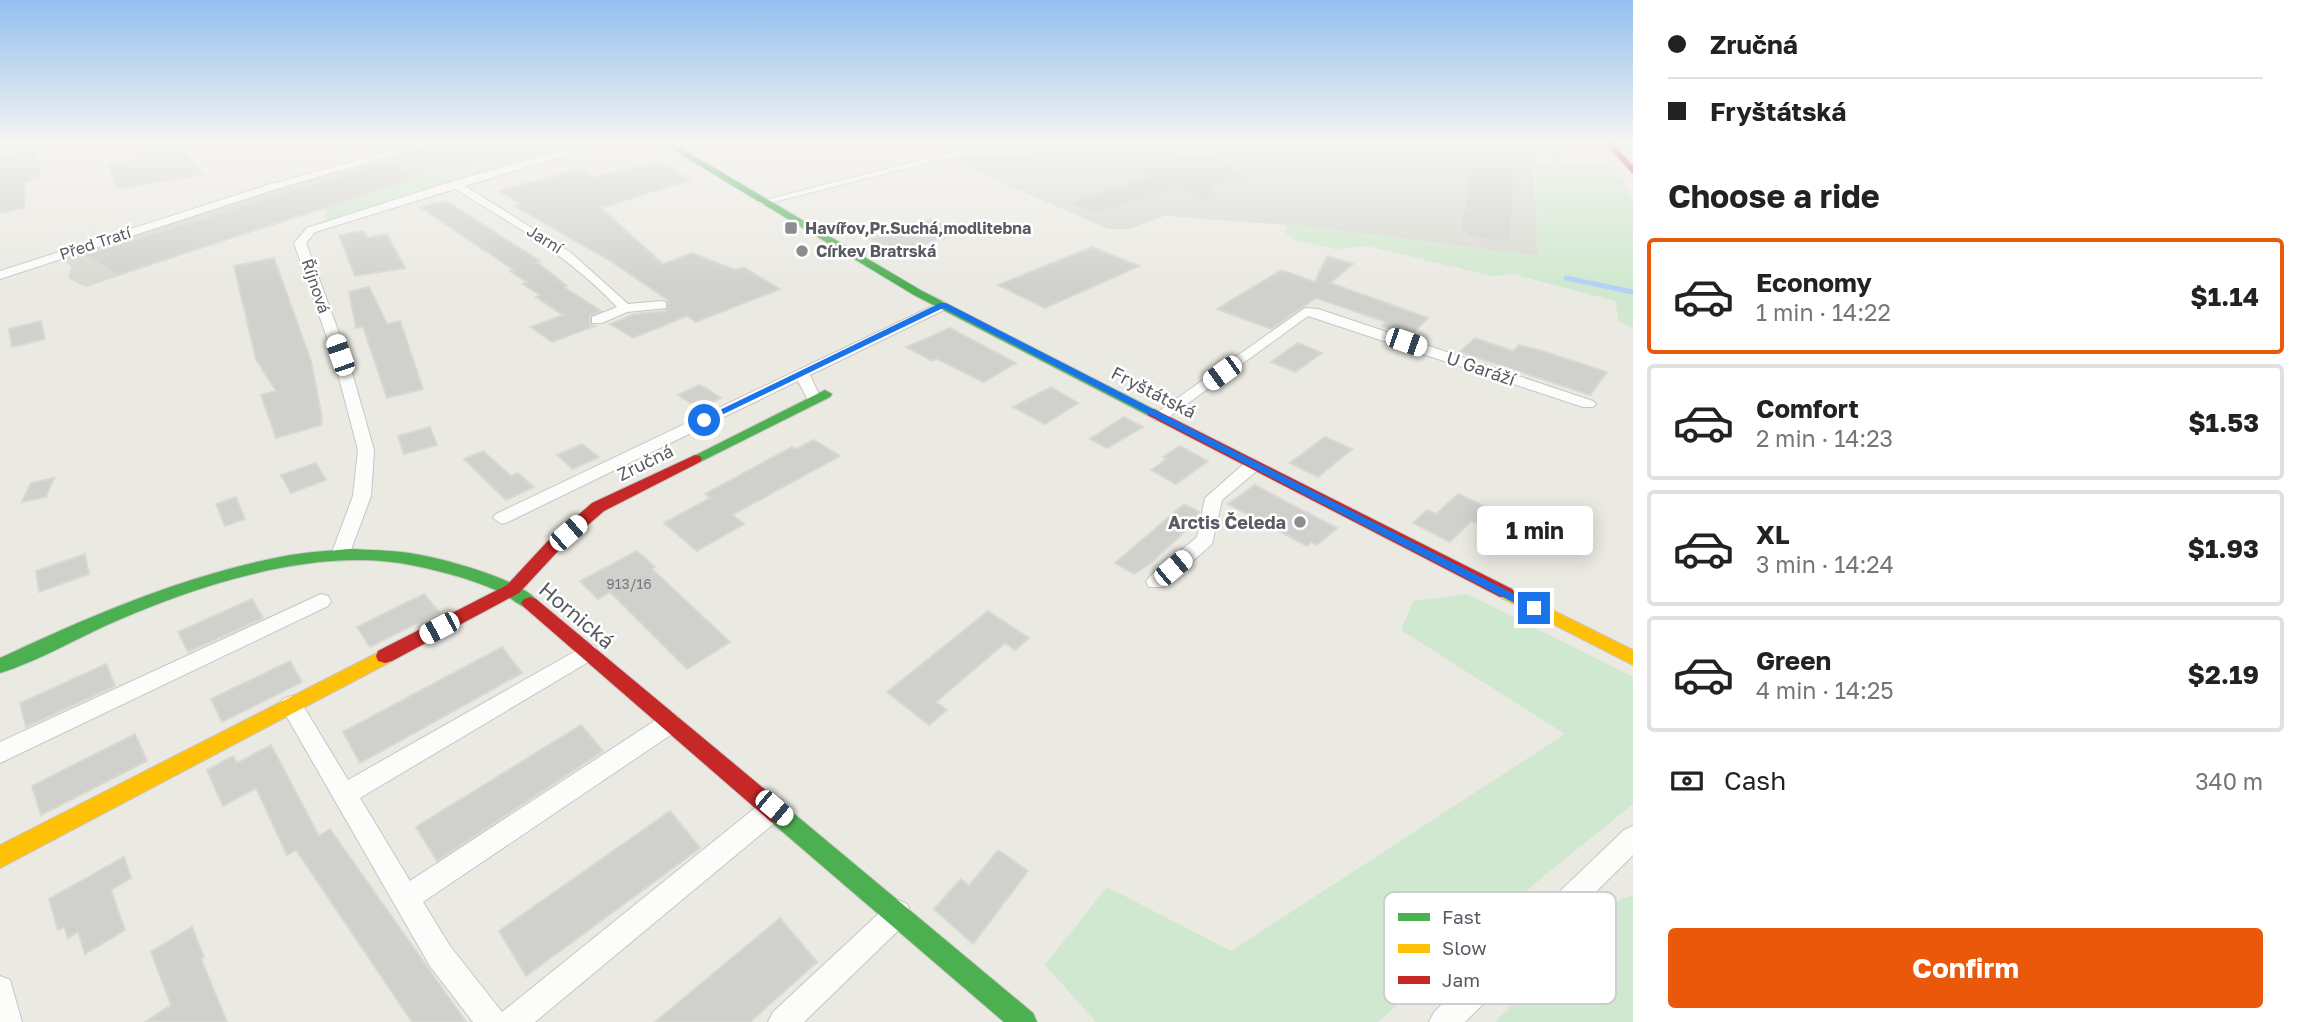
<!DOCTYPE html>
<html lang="en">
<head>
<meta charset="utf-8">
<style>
	:root { --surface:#fff; --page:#f2f2f2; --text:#222; --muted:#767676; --line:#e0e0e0; --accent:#ea580c }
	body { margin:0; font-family:"Golos Text",sans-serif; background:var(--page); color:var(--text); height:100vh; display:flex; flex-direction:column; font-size:26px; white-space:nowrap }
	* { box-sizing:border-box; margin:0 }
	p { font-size:23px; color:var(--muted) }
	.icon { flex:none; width:38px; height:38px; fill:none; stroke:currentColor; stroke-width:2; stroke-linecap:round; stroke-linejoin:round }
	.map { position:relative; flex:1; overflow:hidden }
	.side { display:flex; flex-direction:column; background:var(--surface); width:665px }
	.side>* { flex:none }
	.banner { display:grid; align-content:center; height:154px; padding:0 35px; background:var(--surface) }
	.end { position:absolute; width:32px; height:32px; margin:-16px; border:9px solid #1a73e8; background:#fff; box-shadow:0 0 0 4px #fff }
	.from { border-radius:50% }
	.bubble { position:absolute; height:49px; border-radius:7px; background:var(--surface); box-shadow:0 4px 18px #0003; font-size:23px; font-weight:700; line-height:49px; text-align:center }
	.car { position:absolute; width:21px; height:42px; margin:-21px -10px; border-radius:9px; box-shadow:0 0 5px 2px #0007; background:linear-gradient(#fff 24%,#345 0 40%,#fff 0 76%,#345 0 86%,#fff 0) }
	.banner b { display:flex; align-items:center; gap:24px; height:66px; font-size:26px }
	.banner b+b { border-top:2px solid var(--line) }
	.banner i { width:18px; height:18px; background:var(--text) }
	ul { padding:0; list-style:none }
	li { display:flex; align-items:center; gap:21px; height:116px; margin:0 14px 10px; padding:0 21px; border:4px solid var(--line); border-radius:7px }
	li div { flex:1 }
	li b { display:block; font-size:26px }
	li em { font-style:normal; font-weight:700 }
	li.current { border-color:var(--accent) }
	li>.icon { width:63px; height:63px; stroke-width:1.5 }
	h2 { padding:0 35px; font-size:32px; line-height:84px }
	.pay { display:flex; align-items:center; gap:18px; height:77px; padding:0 35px; font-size:26px }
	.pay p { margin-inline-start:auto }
	.button { display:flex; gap:14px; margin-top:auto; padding:14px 35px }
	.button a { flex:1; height:80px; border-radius:7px; background:var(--accent); color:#fff; font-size:28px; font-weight:700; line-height:80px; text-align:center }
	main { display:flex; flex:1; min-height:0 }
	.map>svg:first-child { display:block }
	.industrial { fill:#d9d9d2 }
	.green { fill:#d0e8cf }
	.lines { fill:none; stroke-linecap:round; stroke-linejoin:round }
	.stream { stroke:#b4d1f6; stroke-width:5 }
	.building { fill:#d0d0cc; stroke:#dad8d2; stroke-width:2 }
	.street-casing { stroke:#c7c6c5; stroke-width:2 }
	.fast-casing { stroke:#c7c7c6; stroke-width:2 }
	.slow-casing { stroke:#c7c7c6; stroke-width:2 }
	.jam-casing { stroke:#c7c7c6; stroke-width:2 }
	.street { fill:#fcfcfb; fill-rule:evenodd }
	.fast { fill:#4caf50; fill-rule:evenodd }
	.slow { fill:#ffc107; fill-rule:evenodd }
	.jam { fill:#c62828; fill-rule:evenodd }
	.rail-far1 { stroke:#e2e2e1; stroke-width:2.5; stroke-dasharray:1 5; stroke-linecap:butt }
	.rail { stroke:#e2e2e1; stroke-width:3.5; stroke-dasharray:1 6; stroke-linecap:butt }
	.route { fill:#1a73e8 }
	.poi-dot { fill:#8b8d8f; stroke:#fff; stroke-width:2.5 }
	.labels { text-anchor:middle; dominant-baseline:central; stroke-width:5; stroke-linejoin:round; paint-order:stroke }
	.number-label { font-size:14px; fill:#777a7e }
	.far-poi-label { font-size:16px; font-weight:bold; fill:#585b62; stroke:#fff; text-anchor:start }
	.far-street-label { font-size:16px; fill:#585b62; stroke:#fff }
	.street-label { font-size:18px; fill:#585b62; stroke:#fff }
	.poi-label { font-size:18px; font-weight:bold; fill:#585b62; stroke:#fff; text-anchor:end }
	.near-street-label { font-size:21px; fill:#585b62; stroke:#fff }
	.key { fill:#fff; stroke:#cdced0; stroke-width:2 }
	.key-label { font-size:19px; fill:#585b62 }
</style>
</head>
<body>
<main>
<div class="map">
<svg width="1633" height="1022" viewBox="0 0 1633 1022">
	<rect width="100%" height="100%" fill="#eae9e2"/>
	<!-- industrial -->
	<g class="industrial">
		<polygon points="439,143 519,143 86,287 68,278 71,266 58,258 283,186"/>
		<polygon points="975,143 1548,143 1548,150 1533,148 1538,256 1303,226 1165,216 1128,229 1108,229 933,152"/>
	</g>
	<!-- green -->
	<g class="green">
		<polygon points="519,143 588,143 484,171 327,221 326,208"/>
		<path d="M1547,154L1566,157L1561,159L1564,163L1594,165L1589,160C1615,164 1623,177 1633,201V329L1619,321L1615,301L1513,274L1491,276L1368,246L1336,249L1295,240L1284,232L1288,225L1303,226L1538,256L1535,163L1548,165Z"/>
		<polygon points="1467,594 1633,677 1633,804 1545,875 1378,1022 1096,1022 1045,965 1107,887 1231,951 1565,734 1401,630 1413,601"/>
		<polygon points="1633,895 1633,1022 1495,1022 1621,899"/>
	</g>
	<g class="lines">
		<!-- stream -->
		<polyline class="stream" points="1566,278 1633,292"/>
	</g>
	<!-- building -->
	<g class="building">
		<polygon points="133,143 175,143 203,174 117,189 108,164 144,158"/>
		<polygon points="438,143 502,143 502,147 451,163 426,149"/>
		<polygon points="1098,143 1217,157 1243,175 1239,177 1241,180 1212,186 1208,204 1178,187 1097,214 1069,203 1145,178 1121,166 1124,164"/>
		<polygon points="1386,143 1517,143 1510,241 1500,239 1500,242 1465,236 1466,233 1460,232 1471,167 1428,160 1426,166 1401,162 1403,156 1385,153"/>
		<polygon points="36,149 41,177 25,182 24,208 0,213 0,155"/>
		<polygon points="390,160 415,178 118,275 84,255"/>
		<polygon points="660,161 690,180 601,208 663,264 692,253 735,270 743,267 780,289 696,322 687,316 633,338 610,324 635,314 666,311 668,300 612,262 515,206 521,204 499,191 579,169 593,177"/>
		<polygon points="446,201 540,261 537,262 567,286 564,287 601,311 590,316 590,325 595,326 552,342 531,327 563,315 536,297 540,295 523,284 527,282 510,271 514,270 420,207"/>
		<polygon points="931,219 960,232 898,253 869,239"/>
		<polygon points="364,231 367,238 387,234 405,268 355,276 339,235"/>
		<polygon points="1092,247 1139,266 1045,308 998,285"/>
		<polygon points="1327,256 1353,264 1330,283 1428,318 1411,335 1382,326 1386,322 1316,298 1271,329 1217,309 1282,270 1315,282"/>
		<polygon points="274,258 311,361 322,418 321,425 276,438 261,395 276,391 256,359 234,266"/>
		<polygon points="369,287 387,324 400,321 423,389 387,398 363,327 356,328 349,292"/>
		<polygon points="41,321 45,339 12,347 9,329"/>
		<polygon points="950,328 1016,363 984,382 937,359 932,361 906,347"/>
		<polygon points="1475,338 1513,351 1519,345 1539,350 1607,372 1590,395 1460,352"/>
		<polygon points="1298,343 1322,353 1295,372 1271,362"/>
		<polygon points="699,385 704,387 721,398 700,409 678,395"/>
		<polygon points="1051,387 1078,403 1045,424 1013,407"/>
		<polygon points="1124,417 1143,427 1107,448 1090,439"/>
		<polygon points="430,427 437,445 404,454 398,436"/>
		<polygon points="1325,437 1352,449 1318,477 1290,463"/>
		<polygon points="814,440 840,456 732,515 744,524 697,551 664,523 710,498 705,494 792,447 796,449"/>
		<polygon points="582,444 599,457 573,469 557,455"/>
		<polygon points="1180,446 1208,461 1176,484 1151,470 1167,459 1163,457"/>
		<polygon points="483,451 511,476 518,473 534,487 506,500 464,459"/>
		<polygon points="316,463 326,480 291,493 281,475"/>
		<polygon points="54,478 46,497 22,502 31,483"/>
		<polygon points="1255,485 1296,507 1337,528 1317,545 1311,542 1307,546 1228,504"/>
		<polygon points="1458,494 1499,513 1485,527 1471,521 1450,542 1413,523 1427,510 1436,514"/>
		<polygon points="236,497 245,519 225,526 216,504"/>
		<polygon points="1184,504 1199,512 1198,519 1151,563 1134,574 1115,563"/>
		<polygon points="637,551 655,567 652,569 730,642 687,669 610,592 598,599 580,581"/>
		<polygon points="85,554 89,574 39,592 36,571"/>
		<polygon points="424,594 439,612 370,647 357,627"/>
		<polygon points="252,599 263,618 188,652 178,632"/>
		<polygon points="988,611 1029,638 1015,650 1005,643 936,702 947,710 929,725 887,692"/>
		<polygon points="502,647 522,673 360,763 343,732"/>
		<polygon points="290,661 302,682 222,722 211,699"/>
		<polygon points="106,664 115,686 26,727 20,703"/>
		<polygon points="581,725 603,751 437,861 416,827"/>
		<polygon points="135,734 147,761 41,815 32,786"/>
		<polygon points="271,745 319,836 330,829 466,1022 412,1022 296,850 287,855 256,788 223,806 207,770 233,756 237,763"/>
		<polygon points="670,811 700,848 526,976 499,931"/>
		<polygon points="998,850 1028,871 973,944 934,909 961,879 969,886"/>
		<polygon points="124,857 131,878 111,890 125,930 85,954 78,932 68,938 64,927 58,930 49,899"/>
		<polygon points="780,918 817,962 750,1022 655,1022"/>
		<polygon points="192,927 204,957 201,959 227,1022 145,1022 171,1005 151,952"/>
	</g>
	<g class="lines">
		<defs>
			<g id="street">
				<polygon points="421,143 436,143 279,188 0,279 0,271 271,184"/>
				<path d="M590,143H604L465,186L570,252L628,304L661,301L666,302V308L627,312L602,323H592V317L617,307C570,257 513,224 455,189L315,232L306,243L347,355L374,450L371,496L349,555L340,561L333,559L331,555L353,496L358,450L333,355L294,243L307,228L450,182Z"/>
				<polygon points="968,148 1028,149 1033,152 1028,155 968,154 946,158 762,205 757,202"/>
				<polygon points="943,301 949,305 948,308 810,375 821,399 819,402 809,402 798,381 508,522 502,524 493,518 496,514"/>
				<polygon points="1305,308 1318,309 1593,401 1596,404 1593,407 1583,407 1308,316 1165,420 1155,420 1152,417 1155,414"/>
				<polygon points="1253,460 1261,465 1259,469 1222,500 1212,544 1163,587 1149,587 1146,582 1149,577 1197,537 1205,498 1247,461"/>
				<polygon points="321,594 328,596 331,601 328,606 0,763 0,742"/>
				<polygon points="588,644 595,646 598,652 595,658 360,798 410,881 662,716 670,714 678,716 681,723 678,730 423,902 450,946 502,1012 765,800 774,797 783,800 786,808 783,816 535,1022 473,1022 430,966 280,705 283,699 291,696 299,699 348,780"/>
				<polygon points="1633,826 1633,855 1465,1022 1429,1022 1434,1012 1624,830"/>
				<polygon points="898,900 907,904 911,913 907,922 804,1022 768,1022 773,1012 889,904"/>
				<polygon points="0,976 10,980 22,1022 0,1022"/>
			</g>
			<g id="fast">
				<polygon points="662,143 672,143 922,291 1161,413 1154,417 1149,416 914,295"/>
				<polygon points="825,390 832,394 830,397 700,462 690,462 688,459"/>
				<path d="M349,549C368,550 389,550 409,553C437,557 524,579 539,603L536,607L530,609C518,606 509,596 498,591C471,579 441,571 411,565C315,546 194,586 107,625C72,641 36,662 0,673V658C92,615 185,575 285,556C306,552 328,551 349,549Z"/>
				<polygon points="778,804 786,807 1033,1013 1037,1022 1004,1022 770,821 767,814 770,807"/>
			</g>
			<g id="slow">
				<polygon points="1506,587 1633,650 1633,665 1500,597 1497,593 1500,589"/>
				<polygon points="385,649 392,651 394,656 392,661 0,868 0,845"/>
			</g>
			<g id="jam">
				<polygon points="1605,143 1613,143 1633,166 1633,174"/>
				<polygon points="1154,409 1512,589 1515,593 1512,597 1500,597 1149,416 1147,413 1149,410"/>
				<polygon points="695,455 700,456 702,459 700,462 604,511 559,550 519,593 392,661 385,663 378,661 376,656 378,651 507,585 547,542 592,503"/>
				<polygon points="530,597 536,599 786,807 789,814 786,821 778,824 770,821 524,607 521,603 524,599"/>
			</g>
		</defs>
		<!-- street casing -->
		<use href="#street" class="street-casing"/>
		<!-- fast casing -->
		<use href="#fast" class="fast-casing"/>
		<!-- slow casing -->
		<use href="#slow" class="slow-casing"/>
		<!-- jam casing -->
		<use href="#jam" class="jam-casing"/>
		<!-- street -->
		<use href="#street" class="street"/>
		<!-- fast -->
		<use href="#fast" class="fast"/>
		<!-- slow -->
		<use href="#slow" class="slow"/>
		<!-- jam -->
		<use href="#jam" class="jam"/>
		<!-- rail-far1 -->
		<polyline class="rail-far1" points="31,248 390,143"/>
		<!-- rail -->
		<polyline class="rail" points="0,257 37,246"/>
	</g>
	<!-- sky -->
	<linearGradient id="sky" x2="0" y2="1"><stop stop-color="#93c0ee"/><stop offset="0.5" stop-color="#f6f5f2"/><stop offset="1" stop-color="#f6f5f2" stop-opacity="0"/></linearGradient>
	<rect width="1633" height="286" fill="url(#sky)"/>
	<!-- route -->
	<polygon class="route" points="940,303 946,303 1541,608 1534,613 1530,611 943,308 707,422 699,420"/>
	<!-- markers -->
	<g class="poi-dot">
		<rect x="784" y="221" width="14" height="14" rx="3.5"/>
		<circle cx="802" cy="251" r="7"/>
		<circle cx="1300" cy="522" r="7"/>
	</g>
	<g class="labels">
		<!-- number labels -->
		<g class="number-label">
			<text x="629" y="583">913/16</text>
		</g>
		<!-- far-poi labels -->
		<g class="far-poi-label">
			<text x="805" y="228">Havířov,Pr.Suchá,modlitebna</text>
			<text x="816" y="251">Církev Bratrská</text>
		</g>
		<!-- far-street labels -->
		<g class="far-street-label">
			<text transform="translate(545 239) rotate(32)">Jarní</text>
			<text transform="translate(95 243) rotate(-18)">Před Tratí</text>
			<text transform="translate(316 286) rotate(71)">Říjnová</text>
		</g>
		<!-- street labels -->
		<g class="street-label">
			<text transform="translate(1481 368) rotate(19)">U Garáží</text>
			<text transform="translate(1154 392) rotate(27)">Fryštátská</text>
			<text transform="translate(645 462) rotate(-26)">Zručná</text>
		</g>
		<!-- poi labels -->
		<g class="poi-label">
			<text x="1286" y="522">Arctis Čeleda</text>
		</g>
		<!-- near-street labels -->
		<g class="near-street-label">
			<text transform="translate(577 615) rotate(40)">Hornická</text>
		</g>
	</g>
	<!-- legend -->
	<rect x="1384" y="892" width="232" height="112" rx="10" class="key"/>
	<rect x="1398" y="913" width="32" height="8" fill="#4caf50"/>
	<rect x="1398" y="944" width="32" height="9" fill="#ffc107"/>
	<rect x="1398" y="976" width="32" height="8" fill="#c62828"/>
	<g class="key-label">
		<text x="1442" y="924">Fast</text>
		<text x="1442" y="955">Slow</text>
		<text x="1442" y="987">Jam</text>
	</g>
</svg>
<i class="end from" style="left:704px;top:420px"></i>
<i class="end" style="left:1534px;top:608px"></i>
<div class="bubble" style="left:1477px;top:506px;width:116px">1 min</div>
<i class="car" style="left:1406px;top:342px;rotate:109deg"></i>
<i class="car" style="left:340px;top:355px;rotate:341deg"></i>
<i class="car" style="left:1222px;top:373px;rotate:234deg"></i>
<i class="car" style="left:568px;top:533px;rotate:49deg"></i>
<i class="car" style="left:1173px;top:568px;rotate:50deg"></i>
<i class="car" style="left:439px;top:628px;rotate:242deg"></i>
<i class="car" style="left:774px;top:808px;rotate:130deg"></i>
</div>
<section class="side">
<div class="banner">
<b><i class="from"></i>Zručná</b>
<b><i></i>Fryštátská</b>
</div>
<h2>Choose a ride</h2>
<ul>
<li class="current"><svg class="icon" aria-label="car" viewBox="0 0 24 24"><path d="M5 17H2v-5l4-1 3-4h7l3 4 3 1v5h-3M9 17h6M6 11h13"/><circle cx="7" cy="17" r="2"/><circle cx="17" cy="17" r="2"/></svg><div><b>Economy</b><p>1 min · 14:22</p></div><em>$1.14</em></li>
<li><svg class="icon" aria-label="car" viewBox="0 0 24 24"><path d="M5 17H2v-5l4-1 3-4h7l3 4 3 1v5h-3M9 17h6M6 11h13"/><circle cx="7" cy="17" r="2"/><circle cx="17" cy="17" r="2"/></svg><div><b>Comfort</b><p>2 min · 14:23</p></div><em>$1.53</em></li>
<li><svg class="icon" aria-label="car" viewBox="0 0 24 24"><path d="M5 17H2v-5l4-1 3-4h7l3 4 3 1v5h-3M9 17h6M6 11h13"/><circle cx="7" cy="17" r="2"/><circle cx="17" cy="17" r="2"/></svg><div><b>XL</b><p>3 min · 14:24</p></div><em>$1.93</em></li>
<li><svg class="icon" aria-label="car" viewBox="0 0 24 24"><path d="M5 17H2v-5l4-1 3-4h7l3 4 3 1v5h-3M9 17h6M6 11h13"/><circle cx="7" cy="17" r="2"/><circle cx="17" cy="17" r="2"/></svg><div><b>Green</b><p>4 min · 14:25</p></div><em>$2.19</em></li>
</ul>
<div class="pay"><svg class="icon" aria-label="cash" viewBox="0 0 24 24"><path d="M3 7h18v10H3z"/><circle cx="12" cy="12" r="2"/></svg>Cash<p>340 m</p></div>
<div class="button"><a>Confirm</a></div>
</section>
</main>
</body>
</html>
